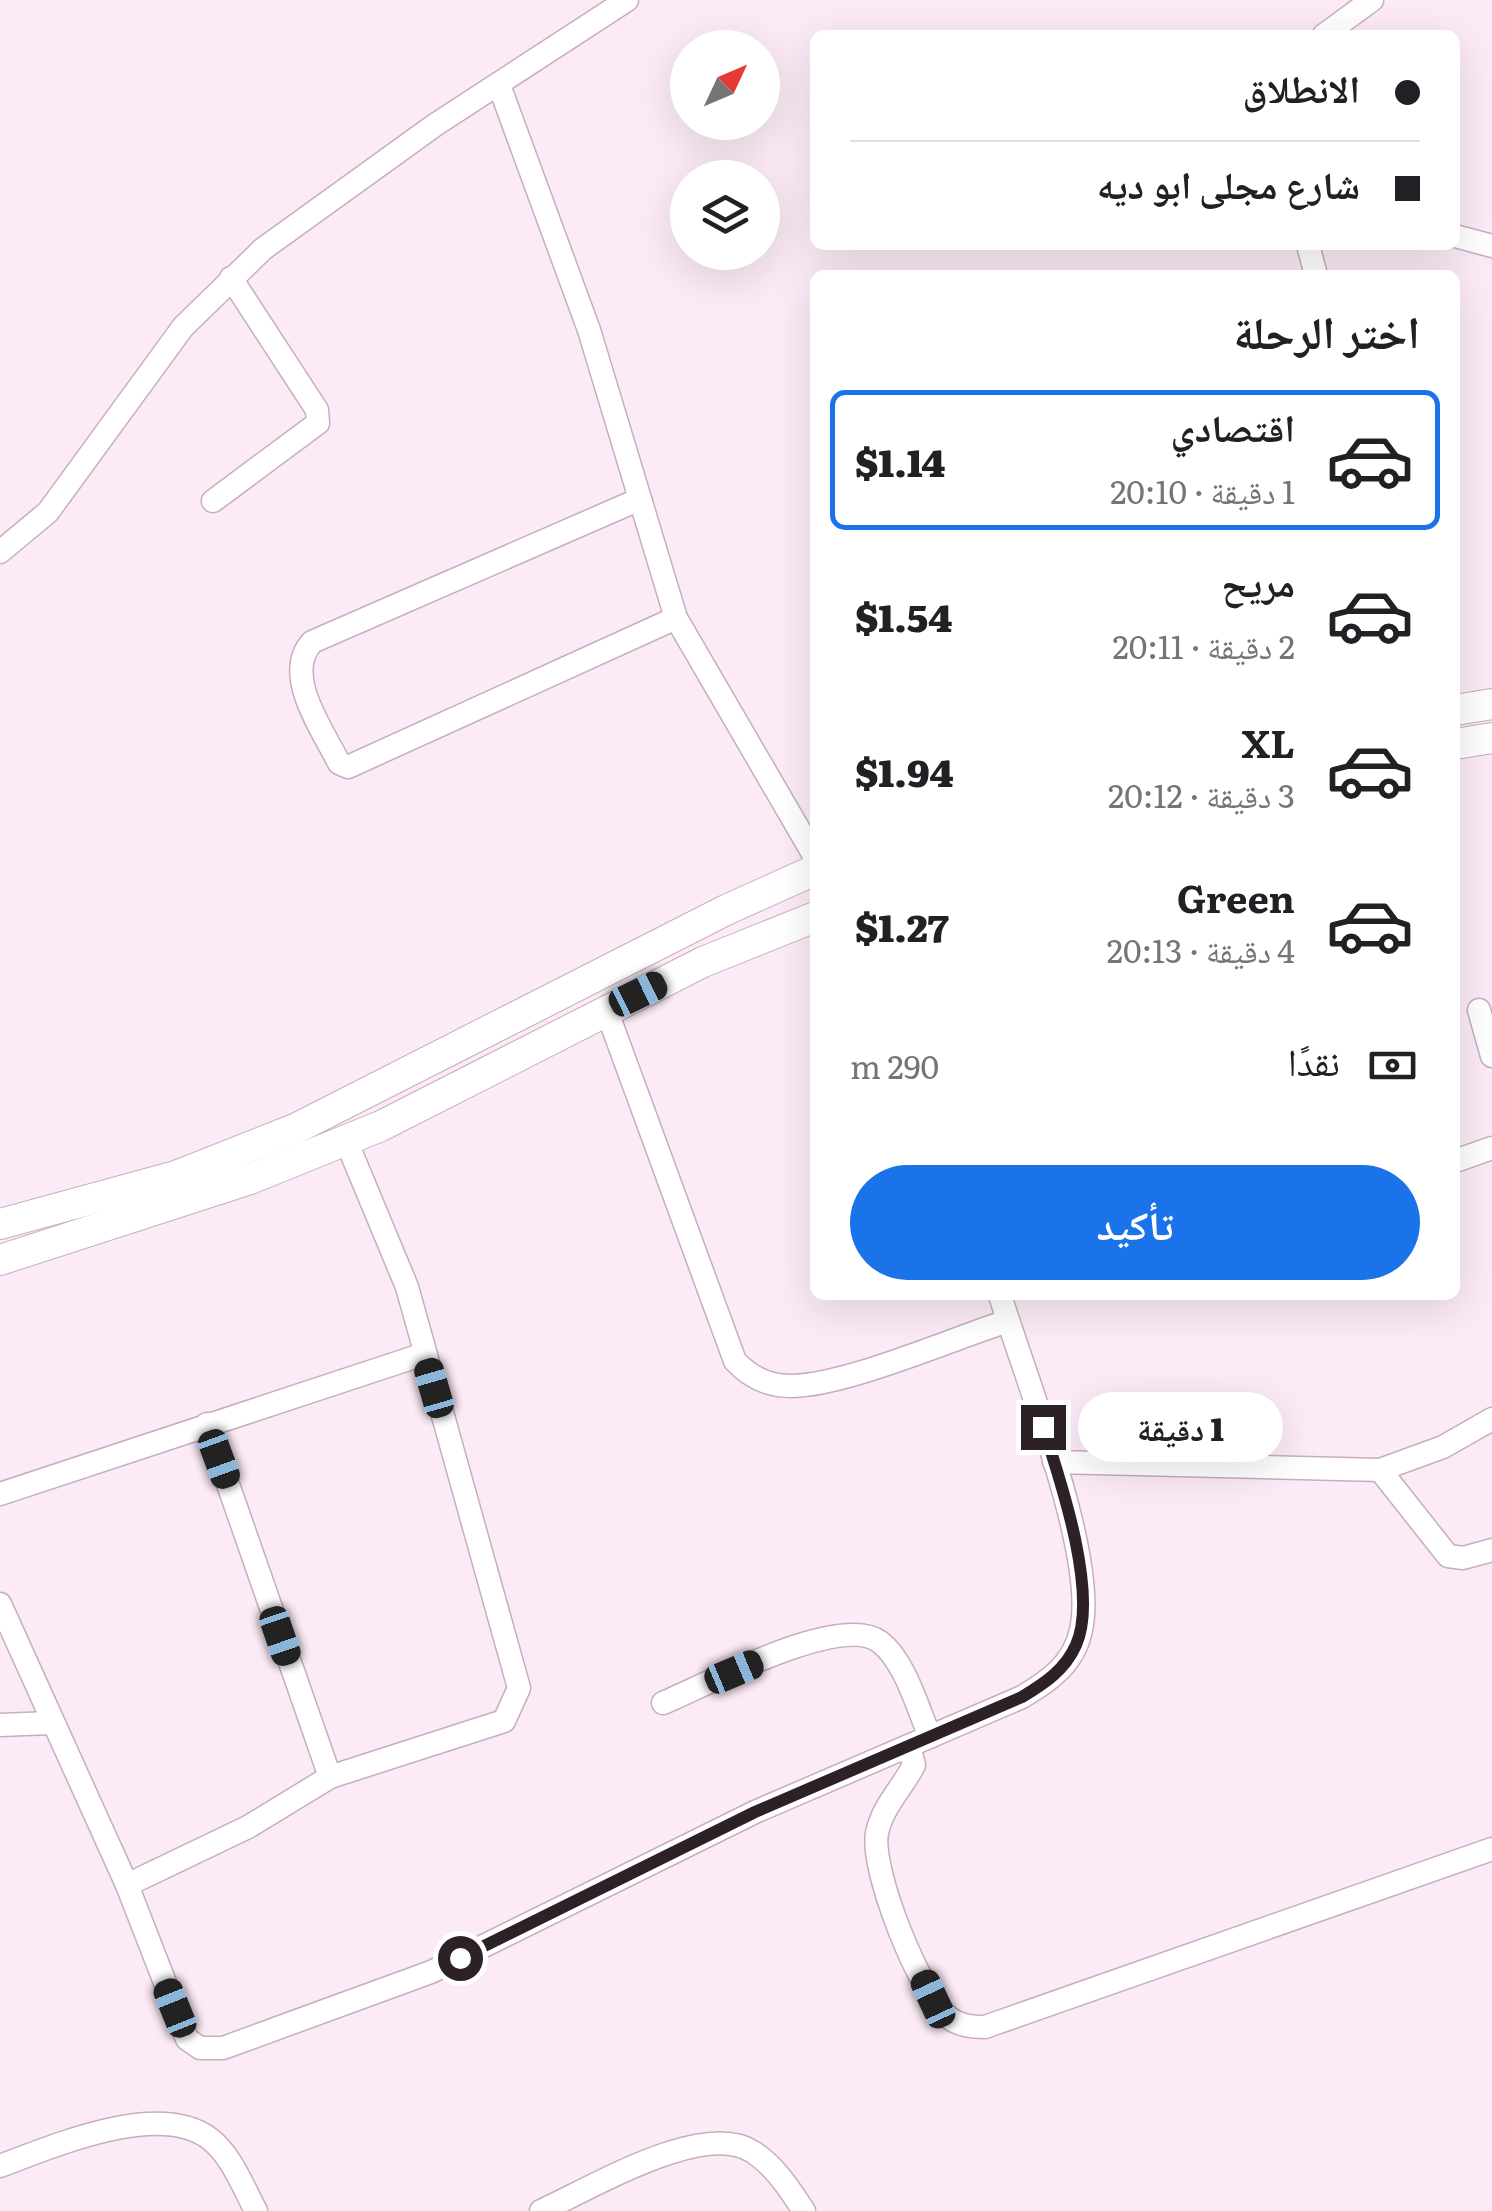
<!DOCTYPE html>
<html lang="ar">
<head>
<meta charset="utf-8">
<style>
	:root { --surface:#fff; --page:#f6f6f6; --text:#202124; --muted:#757577; --line:#e0e0e0; --accent:#1a73e8 }
	body { margin:0; font-family:Literata,"Noto Naskh Arabic",serif; background:var(--page); color:var(--text); direction:rtl; height:100vh; display:flex; flex-direction:column; font-size:38px; white-space:nowrap }
	* { box-sizing:border-box; margin:0 }
	p { font-size:32px; color:var(--muted) }
	.icon { flex:none; width:55px; height:55px; fill:none; stroke:currentColor; stroke-width:2; stroke-linecap:round; stroke-linejoin:round }
	.map { position:relative; flex:1; overflow:hidden; direction:ltr }
	.sheet { position:absolute; left:810px; top:270px; width:650px; height:1030px; display:flex; flex-direction:column; background:var(--surface); border-radius:15px; box-shadow:0 10px 40px #0002; direction:rtl }
	.sheet>* { flex:none }
	.banner { position:absolute; left:810px; top:30px; width:650px; height:220px; border-radius:15px; box-shadow:0 10px 40px #0002; direction:rtl; display:grid; align-content:center; height:220px; padding:0 40px; background:var(--surface) }
	.needle { width:65px; rotate:46deg }
	.buttons { position:absolute; left:670px; top:30px; display:grid; gap:20px }
	.buttons a { display:grid; place-items:center; width:110px; height:110px; border-radius:50%; background:var(--surface); box-shadow:0 10px 40px #0002; font-size:50px }
	.end { position:absolute; width:45px; height:45px; margin:-22px; border:12px solid #2b2127; background:#fff; box-shadow:0 0 0 5px #fff }
	.from { border-radius:50% }
	.bubble { position:absolute; height:70px; border-radius:35px; background:var(--surface); box-shadow:0 10px 40px #0002; font-size:32px; font-weight:800; line-height:70px; text-align:center; direction:rtl }
	.car { position:absolute; width:30px; height:60px; margin:-30px -15px; border-radius:12px; box-shadow:0 0 8px 2px #0007; background:linear-gradient(#222 24%,#8ab4d8 0 40%,#222 0 76%,#8ab4d8 0 86%,#222 0) }
	.banner b { display:flex; align-items:center; gap:35px; height:95px; font-size:38px }
	.banner b+b { border-top:2px solid var(--line) }
	.banner i { width:25px; height:25px; background:var(--text) }
	ul { padding:0; list-style:none }
	li { display:flex; align-items:center; gap:30px; height:140px; margin:0 20px 15px; padding:0 20px; border:5px solid transparent; border-radius:15px }
	li div { flex:1 }
	li b { display:block; font-size:38px }
	li em { font-style:normal; font-weight:800 }
	li.active { border-color:var(--accent) }
	li>.icon { width:90px; height:90px; stroke-width:1.5 }
	h2 { padding:0 40px; font-size:45px; line-height:120px }
	.pay { display:flex; align-items:center; gap:25px; height:110px; padding:0 40px; font-size:38px }
	.pay p { margin-inline-start:auto }
	.primary-button { display:flex; gap:20px; margin-top:auto; padding:20px 40px }
	.primary-button a { flex:1; height:115px; border-radius:60px; background:var(--accent); color:#fff; font-size:40px; font-weight:800; line-height:115px; text-align:center }
	.map>svg:first-child { display:block }
	.lines { fill:none; stroke-linecap:round; stroke-linejoin:round }
	.street-casing { stroke:#c7adbe; stroke-width:25 }
	.secondary-casing { stroke:#c7adbe; stroke-width:32 }
	.street { stroke:#fff; stroke-width:22 }
	.secondary { stroke:#fff; stroke-width:30 }
	.route { stroke:#2b2127; stroke-width:12 }
</style>
</head>
<body>
<div class="map">
<svg width="1492" height="2211" viewBox="0 0 1492 2211">
	<rect width="100%" height="100%" fill="#fcebf6"/>
	<g class="lines">
		<defs>
			<g id="street">
				<polyline points="1324,35 1372,0"/>
				<polyline points="499,85 589,330 676,618 815,857"/>
				<polyline points="1455,236 1492,246"/>
				<polyline points="1308,245 1316,275"/>
				<path d="M640,499L312,642C282,675 323,730 339,763L348,767L676,618"/>
				<polyline points="213,501 318,423 317,410 231,278"/>
				<polyline points="0,552 48,512 183,327 263,249 435,125 627,0"/>
				<path d="M606,1009L735,1361C750,1377 767,1386 790,1386C845,1386 951,1339 1008,1321"/>
				<polyline points="1479,1010 1492,1056"/>
				<polyline points="1455,1161 1492,1148"/>
				<polyline points="207,1424 330,1777"/>
				<polyline points="1054,1462 1380,1470 1443,1447 1492,1419"/>
				<polyline points="1380,1470 1448,1556 1463,1558 1492,1550"/>
				<polyline points="0,1494 424,1354"/>
				<path d="M0,1604L127,1885L187,2039L200,2048H223L431,1972L755,1812L1022,1697C1049,1681 1074,1664 1081,1630C1098,1556 1023,1372 1000,1295"/>
				<path d="M663,1703C706,1685 841,1612 880,1642C905,1661 918,1709 930,1737"/>
				<polyline points="0,1725 51,1723"/>
				<path d="M909,1746L914,1765C903,1787 882,1807 877,1833C870,1870 920,1993 948,2017C959,2026 972,2027 985,2027L1492,1849"/>
				<polyline points="127,1885 248,1827 330,1777 504,1721 519,1688 407,1287 345,1138"/>
				<path d="M0,2166C54,2146 159,2100 210,2139C232,2156 243,2187 256,2211"/>
				<path d="M541,2211C590,2189 704,2119 753,2152C775,2166 790,2190 804,2211"/>
			</g>
			<g id="secondary">
				<polyline points="1455,710 1492,704"/>
				<polyline points="1455,744 1492,738"/>
				<polyline points="0,1224 176,1176 295,1129 726,910 815,870"/>
				<polyline points="0,1260 250,1179 381,1126 703,962 815,917"/>
			</g>
		</defs>
		<!-- street casing -->
		<use href="#street" class="street-casing"/>
		<!-- secondary casing -->
		<use href="#secondary" class="secondary-casing"/>
		<!-- street -->
		<use href="#street" class="street"/>
		<!-- secondary -->
		<use href="#secondary" class="secondary"/>
	</g>
	<g class="lines">
		<!-- route -->
		<path class="route" d="M460,1958L755,1812L1022,1697C1045,1683 1065,1670 1076,1645C1099,1594 1060,1479 1043,1427"/>
	</g>
</svg>
<div class="buttons">
<a><svg class="needle" viewBox="-14 -14 28 28"><path d="M0-13l5 13h-10z" fill="#e53935"/><path d="M0 13l5-13h-10z" fill="#757577"/></svg></a>
<a><svg class="icon" aria-label="layers" viewBox="0 0 24 24"><path d="M12 4l9 5-9 5-9-5zM3 14l9 5 9-5"/></svg></a>
</div>
<i class="end from" style="left:460px;top:1958px"></i>
<i class="end" style="left:1043px;top:1427px"></i>
<div class="bubble" style="left:1078px;top:1392px;width:205px">1 دقيقة</div>
<i class="car" style="left:638px;top:994px;rotate:64deg"></i>
<i class="car" style="left:434px;top:1388px;rotate:344deg"></i>
<i class="car" style="left:219px;top:1459px;rotate:160deg"></i>
<i class="car" style="left:280px;top:1636px;rotate:161deg"></i>
<i class="car" style="left:734px;top:1672px;rotate:67deg"></i>
<i class="car" style="left:933px;top:1999px;rotate:335deg"></i>
<i class="car" style="left:175px;top:2008px;rotate:338deg"></i>
<div class="banner">
<b><i class="from"></i>الانطلاق</b>
<b><i></i>شارع مجلى ابو ديه</b>
</div>
<section class="sheet">
<h2>اختر الرحلة</h2>
<ul>
<li class="active"><svg class="icon" aria-label="car" viewBox="0 0 24 24"><path d="M5 17H2v-5l4-1 3-4h7l3 4 3 1v5h-3M9 17h6M6 11h13"/><circle cx="7" cy="17" r="2"/><circle cx="17" cy="17" r="2"/></svg><div><b>اقتصادي</b><p>1 دقيقة · 20:10</p></div><em>$1.14</em></li>
<li><svg class="icon" aria-label="car" viewBox="0 0 24 24"><path d="M5 17H2v-5l4-1 3-4h7l3 4 3 1v5h-3M9 17h6M6 11h13"/><circle cx="7" cy="17" r="2"/><circle cx="17" cy="17" r="2"/></svg><div><b>مريح</b><p>2 دقيقة · 20:11</p></div><em>$1.54</em></li>
<li><svg class="icon" aria-label="car" viewBox="0 0 24 24"><path d="M5 17H2v-5l4-1 3-4h7l3 4 3 1v5h-3M9 17h6M6 11h13"/><circle cx="7" cy="17" r="2"/><circle cx="17" cy="17" r="2"/></svg><div><b>XL</b><p>3 دقيقة · 20:12</p></div><em>$1.94</em></li>
<li><svg class="icon" aria-label="car" viewBox="0 0 24 24"><path d="M5 17H2v-5l4-1 3-4h7l3 4 3 1v5h-3M9 17h6M6 11h13"/><circle cx="7" cy="17" r="2"/><circle cx="17" cy="17" r="2"/></svg><div><b>Green</b><p>4 دقيقة · 20:13</p></div><em>$1.27</em></li>
</ul>
<div class="pay"><svg class="icon" aria-label="cash" viewBox="0 0 24 24"><path d="M3 7h18v10H3z"/><circle cx="12" cy="12" r="2"/></svg>نقدًا<p>290 m</p></div>
<div class="primary-button"><a>تأكيد</a></div>
</section>
</div>
</body>
</html>
